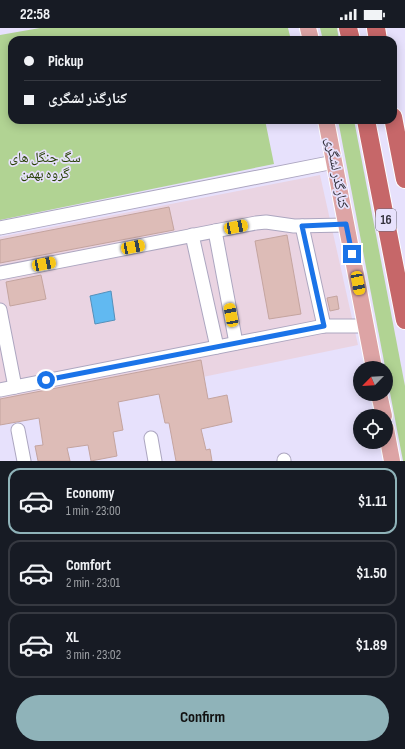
<!DOCTYPE html>
<html lang="en">
<head>
<meta charset="utf-8">
<style>
	:root { --surface:#171b24; --page:#242831; --text:#f1f3f6; --muted:#9ea1a6; --line:#363941; --accent:#8fb3b9 }
	body { margin:0; font-family:"Sofia Sans Condensed","Noto Naskh Arabic",sans-serif; background:var(--page); color:var(--text); height:100vh; display:flex; flex-direction:column; font-size:15px; white-space:nowrap }
	* { box-sizing:border-box; margin:0 }
	p { font-size:13px; color:var(--muted) }
	.icon { flex:none; width:22px; height:22px; fill:none; stroke:currentColor; stroke-width:2; stroke-linecap:round; stroke-linejoin:round }
	.map { position:relative; height:433px; overflow:hidden }
	.panel { display:flex; flex-direction:column; background:var(--surface); flex:1 }
	.panel>* { flex:none }
	.top-card { position:absolute; left:8px; top:8px; width:389px; height:88px; border-radius:12px; box-shadow:0 2px 10px #0003; display:grid; align-content:center; height:88px; padding:0 16px; background:var(--surface) }
	.needle { width:26px; rotate:246deg }
	.fabs { position:absolute; left:353px; top:333px; display:grid; gap:8px }
	.fabs a { display:grid; place-items:center; width:40px; height:40px; border-radius:50%; background:var(--surface); box-shadow:0 2px 10px #0003; font-size:20px }
	.end { position:absolute; width:18px; height:18px; margin:-9px; border:5px solid #1a73e8; background:#fff; box-shadow:0 0 0 2px #fff }
	.from { border-radius:50% }
	.car { position:absolute; width:12px; height:24px; margin:-12px -6px; border-radius:5px; box-shadow:0 0 3px 1px #0007; background:linear-gradient(#f5c518 24%,#345 0 40%,#f5c518 0 76%,#345 0 86%,#f5c518 0) }
	.top-card b { display:flex; align-items:center; gap:14px; height:38px; font-size:15px }
	.top-card b+b { border-top:1px solid var(--line) }
	.top-card i { width:10px; height:10px; background:var(--text) }
	ul { padding:7px 0 0; list-style:none }
	li { display:flex; align-items:center; gap:12px; height:66px; margin:0 8px 6px; padding:0 8px; border:2px solid var(--line); border-radius:12px }
	li div { flex:1 }
	li b { display:block; font-size:15px }
	li em { font-style:normal; font-weight:700 }
	li.selected { border-color:var(--accent) }
	li>.icon { width:36px; height:36px; stroke-width:1.5 }
	.button { display:flex; gap:8px; margin-top:auto; padding:8px 16px }
	.button a { flex:1; height:46px; border-radius:24px; background:var(--accent); color:#111; font-size:16px; font-weight:700; line-height:46px; text-align:center }
	.status { display:flex; justify-content:space-between; align-items:center; height:28px; padding:0 20px; background:var(--surface); direction:ltr }
	.status svg { height:11px; fill:currentColor }
	.map>svg:first-child { display:block }
	.industrial { fill:#ead4e2 }
	.green { fill:#b1d393 }
	.water { fill:#61b9f1; stroke:#5490bb }
	.building { fill:#ddbcb7; stroke:#c4a49f }
	.lines { fill:none; stroke-linecap:round; stroke-linejoin:round }
	.minor-casing { stroke:#aca6c0; stroke-width:15 }
	.major-casing { stroke:#fff; stroke-width:18 }
	.highway-casing { stroke:#fff; stroke-width:20 }
	.minor { stroke:#fff; stroke-width:13 }
	.major { stroke:#dda4a5; stroke-width:16 }
	.highway { stroke:#c66769; stroke-width:18 }
	.route { stroke:#1a73e8; stroke-width:5 }
	.labels { text-anchor:middle; dominant-baseline:central; stroke-width:3.5; stroke-linejoin:round; paint-order:stroke }
	.shield { fill:#e7e1fc; stroke:#6a6676; stroke-width:1 }
	.shield-label { font-size:13px; font-weight:bold; fill:#34313c }
	.park-label { font-size:14px; fill:#263f03; stroke:#e7e1fc }
	.street-label { font-size:14px; fill:#34313c; stroke:#e7e1fc }
</style>
</head>
<body>
<div class="status"><b>22:58</b><svg viewBox="0 0 49 12"><path d="M0 12V9h3v3zM5 12V6h3v6zM10 12V3h3v9zM15 12V0h3v12zM26 1h20v11H26zM47 4h2v5h-2z"/></svg></div>
<div class="map">
<svg width="405" height="433" viewBox="0 0 405 433">
	<rect width="100%" height="100%" fill="#e7e1fc"/>
	<!-- industrial -->
	<polygon class="industrial" points="320,147 358,317 0,391 0,209"/>
	<!-- green -->
	<g class="green">
		<polygon points="40,0 288,0 291,12 12,12 12,92 265,92 274,136 0,192 0,7"/>
		<polygon points="320,0 337,0 339,12 323,12"/>
		<polygon points="338,92 354,92 405,358 405,433 403,433"/>
	</g>
	<!-- water -->
	<polygon class="water" points="111,263 115,292 95,296 90,268"/>
	<!-- building -->
	<g class="building">
		<polygon points="169,179 174,202 0,235 0,212"/>
		<polygon points="287,207 301,286 269,291 255,213"/>
		<polygon points="41,247 46,271 10,278 6,254"/>
		<polygon points="337,268 339,281 330,283 327,270"/>
		<polygon points="201,332 208,371 227,367 232,394 201,401 206,422 210,421 212,433 176,433 169,395 165,395 159,366 118,374 123,402 113,404 117,428 91,433 88,417 67,420 70,433 38,433 35,418 43,417 39,390 0,397 0,371"/>
	</g>
	<g class="lines">
		<defs>
			<g id="minor">
				<polyline points="302,198 324,298"/>
				<polyline points="0,200 334,134"/>
				<polyline points="215,203 236,315"/>
				<polyline points="192,207 217,319"/>
				<polyline points="0,245 256,195 266,194 294,198 346,197"/>
				<polyline points="0,282 15,359"/>
				<polyline points="0,362 324,298 366,298"/>
				<polyline points="18,402 24,433"/>
				<polyline points="151,410 155,433"/>
				<polyline points="284,432 284,433"/>
			</g>
			<g id="major">
				<polyline points="308,0 311,12"/>
				<polyline points="326,92 374,340"/>
				<polyline points="379,366 384,388"/>
				<polyline points="386,401 392,433"/>
			</g>
			<g id="highway">
				<polyline points="348,0 351,12"/>
				<polyline points="376,0 378,12"/>
				<polyline points="393,89 405,151"/>
				<polyline points="366,92 405,292"/>
			</g>
		</defs>
		<!-- minor casing -->
		<use href="#minor" class="minor-casing"/>
		<!-- major casing -->
		<use href="#major" class="major-casing"/>
		<!-- highway casing -->
		<use href="#highway" class="highway-casing"/>
		<!-- minor -->
		<use href="#minor" class="minor"/>
		<!-- major -->
		<use href="#major" class="major"/>
		<!-- highway -->
		<use href="#highway" class="highway"/>
	</g>
	<g class="lines">
		<!-- route -->
		<polyline class="route" points="46,352 324,298 302,198 346,196 352,226"/>
	</g>
	<g class="labels">
		<!-- shield labels -->
		<rect class="shield" x="376" y="181" width="20" height="22" rx="3"/>
		<g class="shield-label">
			<text x="386" y="192">16</text>
		</g>
		<!-- park labels -->
		<g class="park-label">
			<text x="45" y="129">سگ جنگل های<tspan x="45" dy="16">گروه بهمن</tspan></text>
		</g>
		<!-- street labels -->
		<g class="street-label">
			<text transform="translate(337 145) rotate(79)">کنارگذر لشگری</text>
		</g>
	</g>
</svg>
<div class="fabs">
<a><svg class="needle" viewBox="-14 -14 28 28"><path d="M0-13l5 13h-10z" fill="#e53935"/><path d="M0 13l5-13h-10z" fill="#9ea1a6"/></svg></a>
<a><svg class="icon" aria-label="locate" viewBox="0 0 24 24"><circle cx="12" cy="12" r="6"/><path d="M12 2v4M12 18v4M2 12h4M18 12h4"/></svg></a>
</div>
<i class="end from" style="left:46px;top:352px"></i>
<i class="end" style="left:352px;top:226px"></i>
<i class="car" style="left:236px;top:199px;rotate:79deg"></i>
<i class="car" style="left:133px;top:219px;rotate:79deg"></i>
<i class="car" style="left:44px;top:236px;rotate:79deg"></i>
<i class="car" style="left:358px;top:255px;rotate:169deg"></i>
<i class="car" style="left:231px;top:287px;rotate:349deg"></i>
<div class="top-card">
<b><i class="from"></i>Pickup</b>
<b><i></i>کنارگذر لشگری</b>
</div>
</div>
<section class="panel">
<ul>
<li class="selected"><svg class="icon" aria-label="car" viewBox="0 0 24 24"><path d="M5 17H2v-5l4-1 3-4h7l3 4 3 1v5h-3M9 17h6M6 11h13"/><circle cx="7" cy="17" r="2"/><circle cx="17" cy="17" r="2"/></svg><div><b>Economy</b><p>1 min · 23:00</p></div><em>$1.11</em></li>
<li><svg class="icon" aria-label="car" viewBox="0 0 24 24"><path d="M5 17H2v-5l4-1 3-4h7l3 4 3 1v5h-3M9 17h6M6 11h13"/><circle cx="7" cy="17" r="2"/><circle cx="17" cy="17" r="2"/></svg><div><b>Comfort</b><p>2 min · 23:01</p></div><em>$1.50</em></li>
<li><svg class="icon" aria-label="car" viewBox="0 0 24 24"><path d="M5 17H2v-5l4-1 3-4h7l3 4 3 1v5h-3M9 17h6M6 11h13"/><circle cx="7" cy="17" r="2"/><circle cx="17" cy="17" r="2"/></svg><div><b>XL</b><p>3 min · 23:02</p></div><em>$1.89</em></li>
</ul>
<div class="button"><a>Confirm</a></div>
</section>
</body>
</html>
